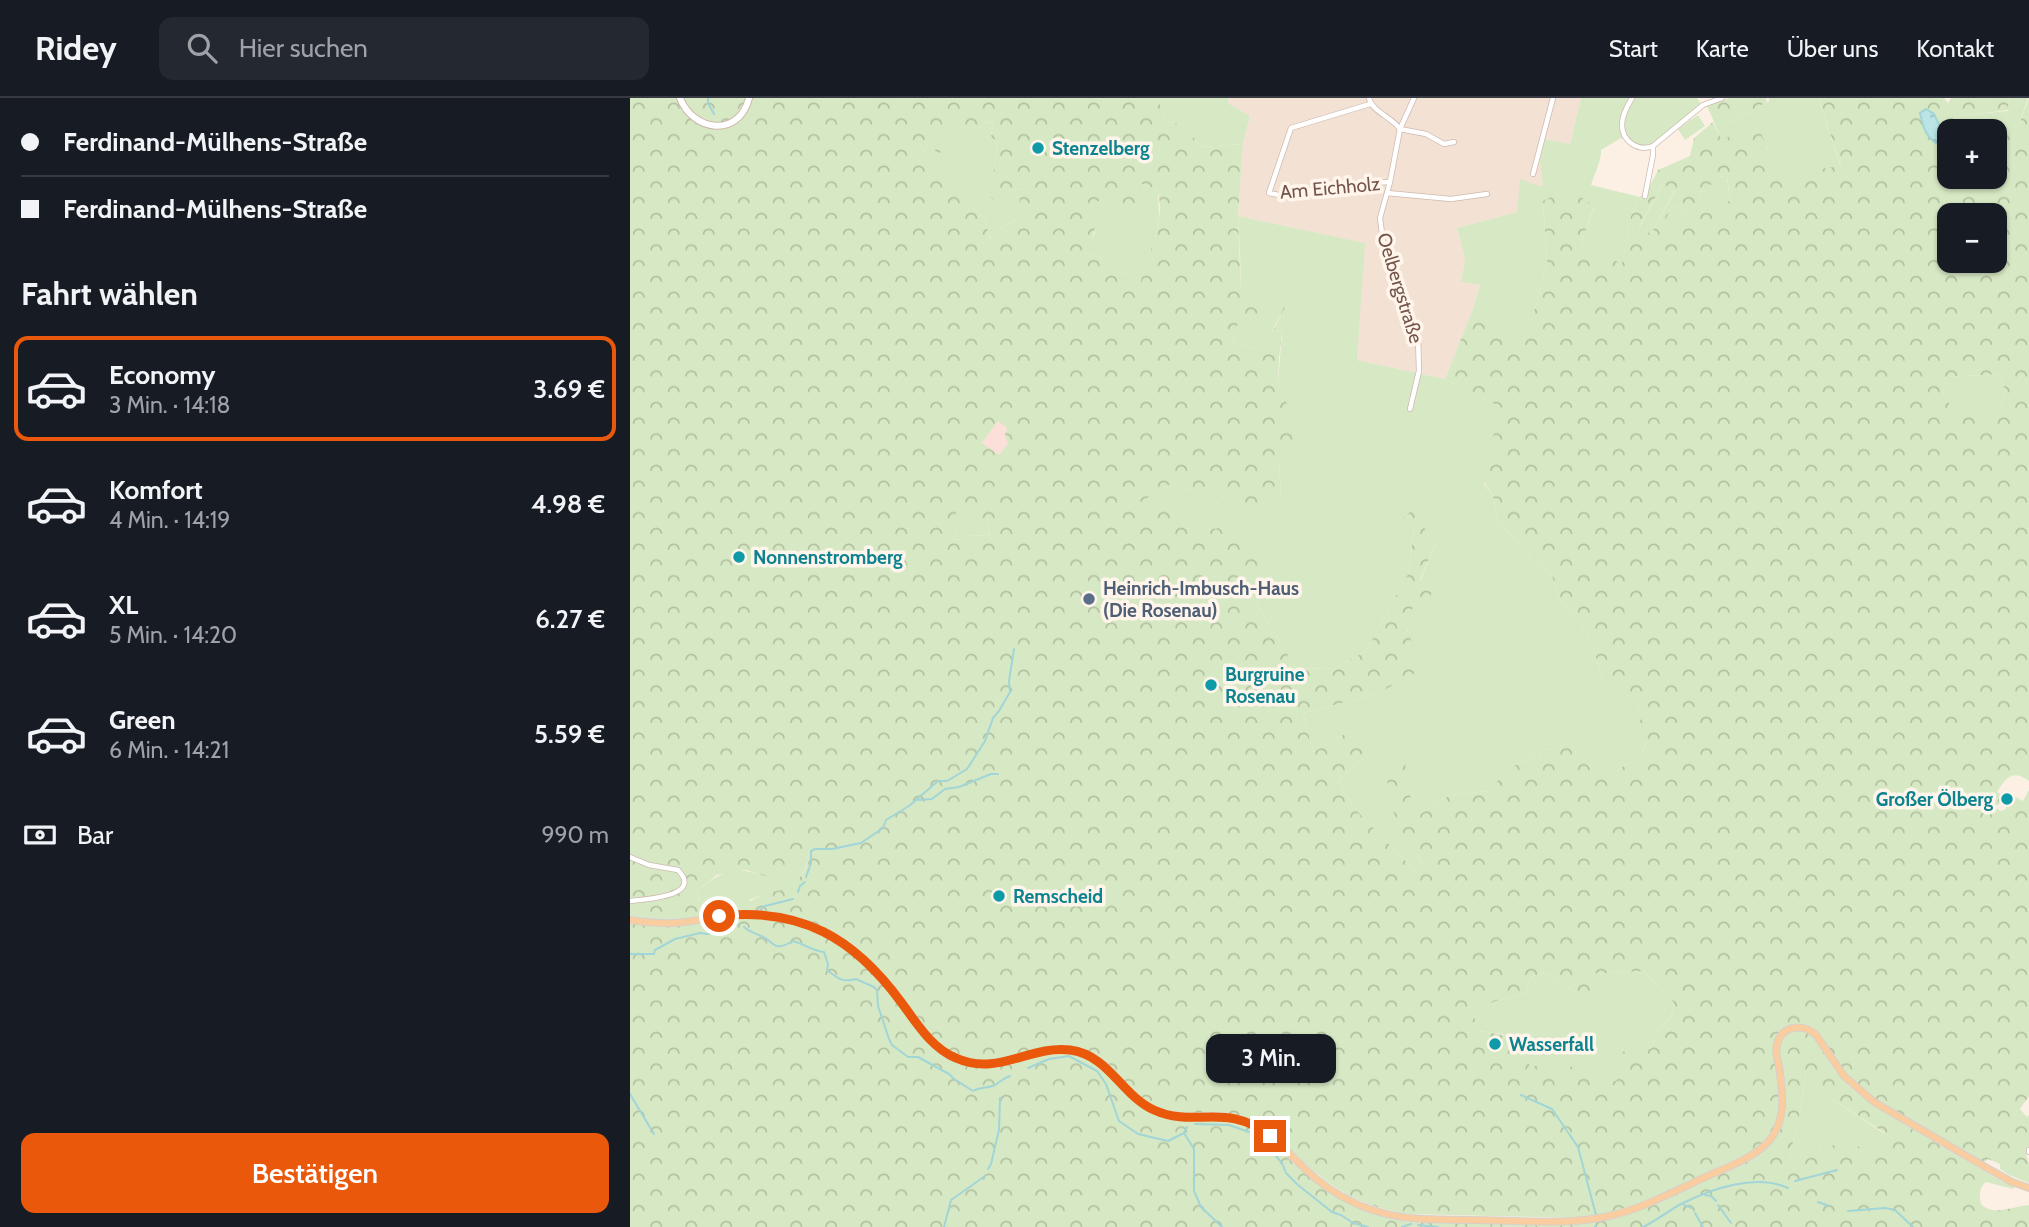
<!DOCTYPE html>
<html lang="de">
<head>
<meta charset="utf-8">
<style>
	:root { --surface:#171b24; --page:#242831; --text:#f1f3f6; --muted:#9ea1a6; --line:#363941; --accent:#ea580c }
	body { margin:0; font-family:Cabin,sans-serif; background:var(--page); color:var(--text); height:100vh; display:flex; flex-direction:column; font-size:26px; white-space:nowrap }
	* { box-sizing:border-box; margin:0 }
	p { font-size:23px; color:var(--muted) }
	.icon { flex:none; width:38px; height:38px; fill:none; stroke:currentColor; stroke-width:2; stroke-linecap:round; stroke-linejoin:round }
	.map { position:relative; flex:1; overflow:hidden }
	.details { display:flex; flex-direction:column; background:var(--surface); width:630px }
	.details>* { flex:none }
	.hud { display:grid; align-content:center; height:154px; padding:0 21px; background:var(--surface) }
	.controls { position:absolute; left:1307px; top:21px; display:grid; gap:14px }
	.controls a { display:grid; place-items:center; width:70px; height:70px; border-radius:14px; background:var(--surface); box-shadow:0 2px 5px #0004; font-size:35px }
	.end { position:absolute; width:32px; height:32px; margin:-16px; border:9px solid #ea580c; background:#fff; box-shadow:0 0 0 4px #fff }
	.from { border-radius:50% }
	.bubble { position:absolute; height:49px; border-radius:14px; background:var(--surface); box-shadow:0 2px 5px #0004; font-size:23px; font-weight:600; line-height:49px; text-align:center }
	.hud b { display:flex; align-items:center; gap:24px; height:66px; font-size:26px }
	.hud b+b { border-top:2px solid var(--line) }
	.hud i { width:18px; height:18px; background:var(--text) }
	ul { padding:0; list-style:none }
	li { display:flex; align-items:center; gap:21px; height:105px; margin:0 14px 10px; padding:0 7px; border:4px solid transparent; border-radius:14px }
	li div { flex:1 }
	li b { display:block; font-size:26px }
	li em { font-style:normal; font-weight:600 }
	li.on { border-color:var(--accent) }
	li>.icon { width:63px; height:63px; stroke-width:1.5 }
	h2 { padding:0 21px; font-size:32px; line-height:84px }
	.pay { display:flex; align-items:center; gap:18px; height:77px; padding:0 21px; font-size:26px }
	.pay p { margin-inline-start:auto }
	.primary-button { display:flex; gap:14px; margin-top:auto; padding:14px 21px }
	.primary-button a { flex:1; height:80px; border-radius:14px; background:var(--accent); color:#fff; font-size:28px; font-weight:600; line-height:80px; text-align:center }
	header { display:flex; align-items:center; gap:42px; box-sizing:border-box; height:98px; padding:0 35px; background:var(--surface); border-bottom:2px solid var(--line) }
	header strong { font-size:33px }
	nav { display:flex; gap:38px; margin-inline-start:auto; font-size:24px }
	.search { width:490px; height:63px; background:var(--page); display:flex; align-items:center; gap:18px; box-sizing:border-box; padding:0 24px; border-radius:14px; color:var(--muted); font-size:26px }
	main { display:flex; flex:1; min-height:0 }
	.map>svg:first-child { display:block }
	.residential { fill:#f3e1d4 }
	.commercial { fill:#fcdfd9 }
	.grass { fill:#d7e9c4 }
	.forest { fill:url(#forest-crowns); fill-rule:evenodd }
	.water { fill:url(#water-ripples); stroke:#a1d5d7; stroke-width:2 }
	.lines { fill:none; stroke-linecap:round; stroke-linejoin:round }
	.stream { stroke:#a1d5d7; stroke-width:2 }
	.street-casing { stroke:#cfb9af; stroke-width:6 }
	.secondary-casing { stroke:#d2b8ac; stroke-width:8 }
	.primary-casing { stroke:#d8cfcd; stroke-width:8 }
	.street { stroke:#fff; stroke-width:4.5 }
	.secondary { stroke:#fff; stroke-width:6 }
	.primary { stroke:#f9cd9f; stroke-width:6 }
	.route { stroke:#ea580c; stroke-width:9 }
	.culture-dot { fill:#0f9aa8; stroke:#fff5eb; stroke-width:2.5 }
	.service-dot { fill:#5c6f8a; stroke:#fff5eb; stroke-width:2.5 }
	.labels { text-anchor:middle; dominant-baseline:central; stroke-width:7; stroke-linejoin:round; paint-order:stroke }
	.culture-label { font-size:19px; font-weight:bold; fill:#0d838f; stroke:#fff5eb; text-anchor:start }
	.street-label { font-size:19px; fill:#74554b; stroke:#fff5eb }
	.service-label { font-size:19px; font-weight:bold; fill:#4e5e75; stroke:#fff5eb; text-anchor:start }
</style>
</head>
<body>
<header>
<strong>Ridey</strong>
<div class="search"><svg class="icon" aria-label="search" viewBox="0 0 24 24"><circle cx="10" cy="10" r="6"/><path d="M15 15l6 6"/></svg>Hier suchen</div>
<nav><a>Start</a><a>Karte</a><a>Über uns</a><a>Kontakt</a></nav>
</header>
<main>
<section class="details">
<div class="hud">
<b><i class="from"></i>Ferdinand-Mülhens-Straße</b>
<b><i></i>Ferdinand-Mülhens-Straße</b>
</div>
<h2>Fahrt wählen</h2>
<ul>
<li class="on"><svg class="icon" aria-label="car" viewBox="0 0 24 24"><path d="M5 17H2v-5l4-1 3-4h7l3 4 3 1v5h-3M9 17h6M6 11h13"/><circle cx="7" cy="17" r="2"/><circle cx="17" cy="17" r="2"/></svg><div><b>Economy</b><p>3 Min. · 14:18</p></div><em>3.69 €</em></li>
<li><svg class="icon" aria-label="car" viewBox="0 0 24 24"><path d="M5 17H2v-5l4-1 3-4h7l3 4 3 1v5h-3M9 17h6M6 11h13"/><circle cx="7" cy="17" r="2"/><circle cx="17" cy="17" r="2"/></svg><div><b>Komfort</b><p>4 Min. · 14:19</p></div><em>4.98 €</em></li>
<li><svg class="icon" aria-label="car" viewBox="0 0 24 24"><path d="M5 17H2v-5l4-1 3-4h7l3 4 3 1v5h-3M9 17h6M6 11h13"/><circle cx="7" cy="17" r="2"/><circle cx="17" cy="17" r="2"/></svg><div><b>XL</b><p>5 Min. · 14:20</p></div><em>6.27 €</em></li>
<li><svg class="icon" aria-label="car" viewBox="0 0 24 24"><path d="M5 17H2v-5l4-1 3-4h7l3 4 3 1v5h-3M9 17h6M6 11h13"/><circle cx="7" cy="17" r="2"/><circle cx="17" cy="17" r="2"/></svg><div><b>Green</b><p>6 Min. · 14:21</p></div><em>5.59 €</em></li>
</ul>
<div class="pay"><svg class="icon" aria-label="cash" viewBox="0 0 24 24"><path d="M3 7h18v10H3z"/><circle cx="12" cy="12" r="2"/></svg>Bar<p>990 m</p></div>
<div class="primary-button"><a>Bestätigen</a></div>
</section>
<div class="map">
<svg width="1399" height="1129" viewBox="0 0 1399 1129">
	<defs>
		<pattern id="forest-crowns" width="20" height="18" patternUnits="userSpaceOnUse" patternTransform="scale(1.75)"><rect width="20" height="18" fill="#d7e9c4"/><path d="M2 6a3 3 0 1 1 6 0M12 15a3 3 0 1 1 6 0" fill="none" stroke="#b3c0a1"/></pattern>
		<pattern id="water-ripples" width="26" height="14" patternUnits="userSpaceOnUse" patternTransform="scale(1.75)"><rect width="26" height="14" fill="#bae4e5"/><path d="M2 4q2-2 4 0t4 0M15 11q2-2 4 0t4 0" fill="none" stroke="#9cbcbc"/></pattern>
	</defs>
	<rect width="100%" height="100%" fill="#fcf0e5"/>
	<!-- residential -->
	<polygon class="residential" points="599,0 951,0 940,46 915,41 910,63 913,89 887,114 827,130 835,161 831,184 850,187 842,213 815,281 727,262 734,145 608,118 613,46 620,18 598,5"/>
	<!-- commercial -->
	<polygon class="commercial" points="368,322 377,330 378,345 369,358 352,345"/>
	<!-- grass -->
	<g class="grass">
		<polygon points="527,0 599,0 598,5 620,18 613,46 569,49 558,29 537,23"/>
		<path d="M951,0H1067L1071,6C1059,16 1031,44 1018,47C1009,49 999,43 991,40L971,52C972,61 964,77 961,87L1010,99L1001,118L992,167L951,146L964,109L913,103L917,164L906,208L892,249L842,213L850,187L831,184L835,161L827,130L887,114L890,81L913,89L910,63L915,41L940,46Z"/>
		<polygon points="1139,0 1188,0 1211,69 1147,78 1137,49 1091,40 1077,8 1084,5 1098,25 1139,3"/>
		<polygon points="1379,0 1398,0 1385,38 1328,24 1324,18 1378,13"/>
		<polygon points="1068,17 1075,28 1055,42 1048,31"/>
		<polygon points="358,23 363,26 361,39 368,45 363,77 383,93 392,91 387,121 375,127 360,141 355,121 288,63 299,44 309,57 317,31 348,31"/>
		<polygon points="1097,78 1100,103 1090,105 1090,108 1081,114 1071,115 1069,94 1077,93 1077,87 1086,79"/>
		<polygon points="509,85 522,89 528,95 529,120 524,146 509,190 503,180 488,172 470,159 454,155 465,135 460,108 471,102 490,110 487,131"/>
		<polygon points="1033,86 1045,92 1021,136 1009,130"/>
		<polygon points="1043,107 1056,114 1045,134 1032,127"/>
		<path d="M608,118L735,145L727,262L815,281L875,311L854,386L863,398L868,422L901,460L913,468L922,477L928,499L951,526L961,543L972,579L988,598L994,594L1009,609L1017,642L1012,657L981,676L963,674L946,655L940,643L923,652L919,650L882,669L857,693L820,697L789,717L783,715L778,692L775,742L793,764L784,772L726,712L708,683L733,661L729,628L683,654L673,615L747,596L779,539C773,521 797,467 805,447C795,436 793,423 784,411L765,429L777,424L784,430L779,474L736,553L704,571L666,570L615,487L599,440L589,430L574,432L508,405L539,387L604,402L621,418L651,398L649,364L667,344L648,285L654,209L637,243L623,250L602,245C615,203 610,161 608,118Z"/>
		<polygon points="1370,276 1376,295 1366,315 1323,315 1313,294 1317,279"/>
		<polygon points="325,413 341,419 340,427 345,420 357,420 360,438 337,437 329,442 323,441 326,429"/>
		<path d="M177,758L179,762C174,772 169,783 160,790C153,795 141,795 133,797C119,801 94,815 79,810C72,808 69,801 65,794C91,774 103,767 135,778Z"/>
		<polygon points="1014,873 1044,905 1041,919 1030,930 1021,951 1002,951 987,982 971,990 914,968 900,968 889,947 872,936 848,933 844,918 863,904 896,895 901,879 915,874 949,896 959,876"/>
		<polygon points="1176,974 1178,974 1197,998 1255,1036 1237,1054 1193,1050 1172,1066 1160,1057 1169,1019"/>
	</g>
	<!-- forest -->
	<g class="forest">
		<path d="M0,0H527L537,23L558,29L569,49L613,46L608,118L611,199L628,213L625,225H608L602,245L623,250C643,239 646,227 655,206L649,261L648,285L669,333L667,344L649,364L651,398L649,408L621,419L603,402L539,387L509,405L530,413L536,408L569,423L574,432L589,430L619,455L630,467L615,487L666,570L704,571L736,553L779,474L784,430L777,424L763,430L784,410C793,423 795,435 805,447L790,482L802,494L796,509L784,508L781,513L792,521L787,532L777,531L788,559L785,575L747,596L673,615L683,654L729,628L734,629L742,650L733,661L708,683L726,712L784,772L793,764L775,742L757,698L758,668L775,665L783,715L789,717L820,697L857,693L882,669L919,650L923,652L940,643L946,655L963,673L969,670L981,676L1012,657L1017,643L1008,631V624L1011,622L1009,609L994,594L988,599L972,579L961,543L951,526L928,499L922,477L913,468L901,460L868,422L863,398L848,375L874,311L815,281L842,213L892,248L906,208L917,164L913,103L938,90L964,108L951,146L992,166L1001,118L1010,99L1021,86L1028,72L1060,58L1064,40L1083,24L1091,40L1131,35L1148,77L1211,68L1188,0H1314L1318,5L1321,0H1379L1378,12L1324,19L1328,24L1385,37L1399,0V683C1383,671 1376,679 1367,694L1374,698V702L1365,709C1369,713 1371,714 1376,711V706L1384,698L1393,703L1399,692V998L1390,1011L1397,1019L1399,1017V1056L1396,1057L1399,1065V1085L1379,1077L1370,1071V1066L1358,1061L1352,1066L1243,1000L1214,974L1189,935L1182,929L1168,925L1154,930L1147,938L1144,947L1150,989V1010L1146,1025L1142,1033L1130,1048L1121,1054L1021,1101L977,1116L948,1120L777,1116C728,1107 703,1092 667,1058C656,1048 644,1033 631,1027C619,1020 605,1015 591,1015C571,1014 552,1020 533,1012C501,999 485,966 454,952C412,934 370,980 325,957C300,944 285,916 269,894C243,861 213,836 173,822C149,813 120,812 94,814C77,816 60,822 42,822C28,823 14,821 0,818ZM358,23L363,26L361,39L368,45L363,77L354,87L359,98L367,104L376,102L383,93L391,91L387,121L375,127L360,141L355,121L332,101L333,91L288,63L299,44L309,58L317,31L340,37ZM1320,33H1365V79H1320ZM1097,78L1100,103L1090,105V108L1081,110V114L1072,115L1069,94L1078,93L1077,87L1087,86L1086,79ZM509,85C516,87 525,89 528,96C536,119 516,166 509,189L503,180L488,172L470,159L455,155C464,138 470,125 460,108L471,102L478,109L490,110L486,131L505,125L514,98ZM1033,86L1045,93L1021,136L1009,129ZM1043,107L1056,114L1045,133L1033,126ZM1320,117H1365V163H1320ZM1370,276L1376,295L1366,315H1324L1313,294L1317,279ZM368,323L377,330L375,337L378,345L369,357L352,345ZM326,414L340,419V428H344L346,420H357L360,438L337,437L329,442L323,441L326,429ZM177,758L179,763C160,804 150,784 121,803L97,796L84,811C73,809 70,803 65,794L87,777L116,772L135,778L151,777ZM1014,873L1044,905L1041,919L1030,930L1021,951H1002L989,955L987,982L971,989L953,965L928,973L914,968H900C885,938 881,937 848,933L844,918L863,904L896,895L901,879L915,874L949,896L963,895L959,876Z"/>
		<path d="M1100,0H1136L1137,4L1098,25C1088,20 1085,16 1084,5Z"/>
		<path d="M114,819C185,823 226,847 267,904C281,923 297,948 319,960C368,989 416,937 462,962C487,975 496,1004 525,1016C559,1030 595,1012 628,1032C640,1040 649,1051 659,1061C690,1090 724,1115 768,1121C805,1125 842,1125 880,1126C912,1127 947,1129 978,1121C1016,1111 1053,1093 1088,1076C1111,1065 1138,1057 1150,1032C1155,1022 1157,1010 1156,998C1155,981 1139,942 1162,933C1169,931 1176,933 1182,937C1192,946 1198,961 1205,972C1216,987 1232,999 1247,1010L1371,1083L1384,1088L1383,1091L1356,1084C1349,1090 1349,1097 1351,1106C1364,1119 1382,1108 1399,1107V1129H0V824C42,832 72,822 114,819ZM1176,974L1197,998L1255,1035L1237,1054L1220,1043L1193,1050L1172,1065L1160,1057L1169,1019Z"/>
	</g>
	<!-- water -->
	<path class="water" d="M1296,11L1304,16L1317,43L1310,47C1296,41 1293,29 1290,15Z"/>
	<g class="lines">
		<!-- stream -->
		<g class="stream">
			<polyline points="78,0 78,5 84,16"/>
			<polyline points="288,702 302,701 315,691 329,689 361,676 368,676"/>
			<polyline points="176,779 181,765 181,753 185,751 202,751 231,745 253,730 256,722 279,708 308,683 317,683 337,671 355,643 363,620 369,613 380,594 379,583 384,551"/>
			<polyline points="168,794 170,788 175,784"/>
			<polyline points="130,812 135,808 163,801"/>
			<path d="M114,829C120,834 124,835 131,838C146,844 142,855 163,843C174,846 183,853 194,854L198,866L197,872C207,880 213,885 226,881L244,889L247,892L248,908L259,941L262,947L278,959H288L319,976L324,981L343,993C350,989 359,990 365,987C371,983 374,980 380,978"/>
			<polyline points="0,856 24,856 25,852 45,841 70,835 77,836 83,835 105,826 109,827"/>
			<polyline points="398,970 419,961 439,958 467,973 476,986 489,1023 508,1036 538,1043 554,1035 557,1029"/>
			<polyline points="0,996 24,1036"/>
			<polyline points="891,997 922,1011 948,1049 966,1117"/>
			<polyline points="565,1026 599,1027 628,1037 652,1065 656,1075 668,1087 702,1114 711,1117 723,1125 738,1129"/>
			<polyline points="554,1035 564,1051 564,1093 571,1109 592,1129"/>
			<polyline points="358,1071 361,1066 369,1032 370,1000"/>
			<polyline points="1165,1083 1207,1072"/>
			<polyline points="1075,1097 1081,1098 1086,1103"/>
			<polyline points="1188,1104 1199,1108"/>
			<polyline points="1054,1107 1062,1110"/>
			<polyline points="1088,1107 1101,1125"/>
			<polyline points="1218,1113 1255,1110 1265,1112 1283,1129"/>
			<polyline points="1065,1115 1073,1129"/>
			<polyline points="788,1127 808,1129"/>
			<polyline points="314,1129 321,1102 355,1078"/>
			<polyline points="772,1129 781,1126"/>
			<polyline points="965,1129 966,1128"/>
			<path d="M1013,1129C1026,1123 1038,1113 1051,1106C1081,1091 1126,1075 1158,1090"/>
		</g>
		<defs>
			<g id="street">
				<path d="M739,0C742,14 762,19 770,31L760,84L750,120L753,143L758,159L788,239L789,273L780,311"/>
				<polyline points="784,0 770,31 796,36 814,46 824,44"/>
				<path d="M1002,0C997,8 992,17 992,27C992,43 1008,54 1023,48"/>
				<polyline points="740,6 661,30 639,95 649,97 718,86 760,84"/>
				<polyline points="903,76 923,0"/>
				<polyline points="757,95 821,101 857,96"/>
				<polyline points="1015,98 1023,57 1023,48 1073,7 1092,0"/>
				<path d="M0,759L19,767L48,772C74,799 14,801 0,803"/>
				<polyline points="1399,1052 1399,1054"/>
			</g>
			<path id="secondary" d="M50,0C63,34 109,40 119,0"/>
			<path id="primary" d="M0,822C14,824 28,826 43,825C66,824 89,817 113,816C137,816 161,820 183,829C223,845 249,874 274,907C288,926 301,948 322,959C370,983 408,939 454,955C483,966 494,996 519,1010C551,1027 585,1011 617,1024C639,1032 655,1052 672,1068C705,1101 746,1119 793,1121C824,1122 855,1122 886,1123C917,1124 948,1125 979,1118C1011,1111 1041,1095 1071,1081C1092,1071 1117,1063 1134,1048C1158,1026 1153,996 1149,968C1147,961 1145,953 1147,947C1151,927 1173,925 1186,937L1214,978L1244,1004L1357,1070L1382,1084L1399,1090"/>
		</defs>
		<!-- street casing -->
		<use href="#street" class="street-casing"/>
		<!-- secondary casing -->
		<use href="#secondary" class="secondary-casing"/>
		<!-- primary casing -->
		<use href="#primary" class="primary-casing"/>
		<!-- street -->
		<use href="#street" class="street"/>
		<!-- secondary -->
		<use href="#secondary" class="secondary"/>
		<!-- primary -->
		<use href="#primary" class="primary"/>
	</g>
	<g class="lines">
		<!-- route -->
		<path class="route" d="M89,818C171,809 224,840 271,904C286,924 301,950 326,960C368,979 399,947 440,952C479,957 491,997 524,1012C566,1031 596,1003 640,1038"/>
	</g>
	<!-- markers -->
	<g class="culture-dot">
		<circle cx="408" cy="50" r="7"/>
		<circle cx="109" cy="459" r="7"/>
		<circle cx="581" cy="587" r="7"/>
		<circle cx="1377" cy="701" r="7"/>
		<circle cx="369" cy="798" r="7"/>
		<circle cx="865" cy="946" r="7"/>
	</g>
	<circle class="service-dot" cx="459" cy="501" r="7"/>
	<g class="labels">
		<!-- culture labels -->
		<g class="culture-label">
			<text x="422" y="50">Stenzelberg</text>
			<text x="123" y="459">Nonnenstromberg</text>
			<text x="595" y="576">Burgruine<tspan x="595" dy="22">Rosenau</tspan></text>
			<text x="1363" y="701" text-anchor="end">Großer Ölberg</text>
			<text x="383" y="798">Remscheid</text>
			<text x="879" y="946">Wasserfall</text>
		</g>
		<!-- street labels -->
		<g class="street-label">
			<text transform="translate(700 90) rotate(-5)">Am Eichholz</text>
			<text transform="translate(770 190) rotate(73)">Oelbergstraße</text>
		</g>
		<!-- service labels -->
		<g class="service-label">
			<text x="473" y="490">Heinrich-Imbusch-Haus<tspan x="473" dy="22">(Die Rosenau)</tspan></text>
		</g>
	</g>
</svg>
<div class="controls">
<a>+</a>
<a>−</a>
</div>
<i class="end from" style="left:89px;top:818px"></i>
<i class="end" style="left:640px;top:1038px"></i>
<div class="bubble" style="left:576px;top:936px;width:130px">3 Min.</div>
</div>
</main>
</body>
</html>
